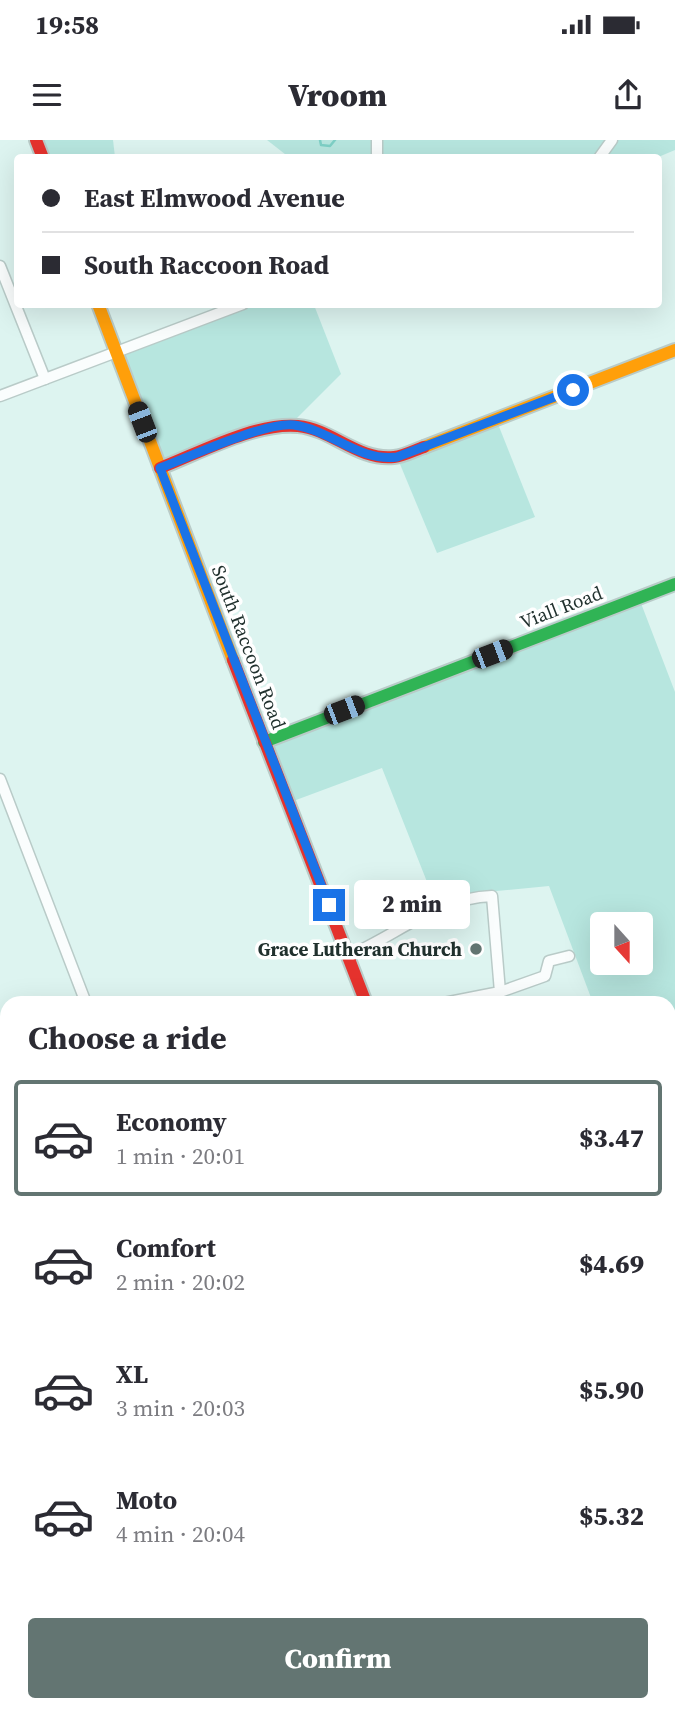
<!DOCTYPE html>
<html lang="en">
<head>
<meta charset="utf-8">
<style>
	:root { --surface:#fff; --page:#f7f7f7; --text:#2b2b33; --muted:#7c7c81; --line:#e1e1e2; --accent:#637572 }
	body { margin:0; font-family:"Source Serif 4",serif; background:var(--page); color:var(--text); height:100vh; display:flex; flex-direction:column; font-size:26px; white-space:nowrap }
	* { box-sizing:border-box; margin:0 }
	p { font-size:23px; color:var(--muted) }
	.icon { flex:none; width:38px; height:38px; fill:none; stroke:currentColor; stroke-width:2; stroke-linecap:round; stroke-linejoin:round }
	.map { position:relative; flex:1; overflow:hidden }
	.panel { position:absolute; left:0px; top:856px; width:676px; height:716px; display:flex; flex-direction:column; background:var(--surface); border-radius:21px 21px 0 0; box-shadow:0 7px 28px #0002 }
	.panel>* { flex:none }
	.guide { position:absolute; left:14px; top:14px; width:648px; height:154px; border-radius:7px; box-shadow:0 7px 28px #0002; display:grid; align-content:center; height:154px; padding:0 28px; background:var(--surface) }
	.needle { width:46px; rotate:159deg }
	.fabs { position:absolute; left:590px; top:772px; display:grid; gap:14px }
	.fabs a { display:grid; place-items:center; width:63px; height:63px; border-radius:7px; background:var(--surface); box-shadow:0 7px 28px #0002; font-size:35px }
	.end { position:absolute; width:32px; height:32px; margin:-16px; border:9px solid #1a73e8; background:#fff; box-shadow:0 0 0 4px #fff }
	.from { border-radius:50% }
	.bubble { position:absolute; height:49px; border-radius:7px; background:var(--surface); box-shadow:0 7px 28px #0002; font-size:23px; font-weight:800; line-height:49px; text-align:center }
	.car { position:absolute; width:21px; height:42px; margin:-21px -10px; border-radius:9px; box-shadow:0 0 5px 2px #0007; background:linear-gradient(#222 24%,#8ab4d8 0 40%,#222 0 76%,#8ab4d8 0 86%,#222 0) }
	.guide b { display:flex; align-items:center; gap:24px; height:66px; font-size:26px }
	.guide b+b { border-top:2px solid var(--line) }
	.guide i { width:18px; height:18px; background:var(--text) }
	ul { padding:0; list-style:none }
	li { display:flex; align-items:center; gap:21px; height:116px; margin:0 14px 10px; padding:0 14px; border:4px solid transparent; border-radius:7px }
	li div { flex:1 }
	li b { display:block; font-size:26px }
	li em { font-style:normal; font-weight:800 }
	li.selected { border-color:var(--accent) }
	li>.icon { width:63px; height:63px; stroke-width:1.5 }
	h2 { padding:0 28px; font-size:32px; line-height:84px }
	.primary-button { display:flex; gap:14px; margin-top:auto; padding:14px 28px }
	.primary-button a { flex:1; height:80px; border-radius:7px; background:var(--accent); color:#fff; font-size:28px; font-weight:800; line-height:80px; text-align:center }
	.status { display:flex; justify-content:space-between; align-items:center; height:49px; padding:0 35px; background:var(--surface); direction:ltr }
	.status svg { height:19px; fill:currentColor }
	header { display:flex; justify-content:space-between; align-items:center; height:91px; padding:0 28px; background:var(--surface); font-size:32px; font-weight:800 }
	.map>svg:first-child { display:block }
	.green { fill:#b7e6df; fill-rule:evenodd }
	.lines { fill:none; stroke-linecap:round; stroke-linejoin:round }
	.stream { stroke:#7ed0c6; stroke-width:2.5 }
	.street-casing { stroke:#b9cbc8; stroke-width:13 }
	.fast-casing { stroke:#b9cbc8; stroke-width:16 }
	.slow-casing { stroke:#b9cbc8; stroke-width:16 }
	.jam-casing { stroke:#b9cbc8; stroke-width:16 }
	.street { stroke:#fafdfd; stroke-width:10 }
	.fast { stroke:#30b455; stroke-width:12 }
	.slow { stroke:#ff9f0a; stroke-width:12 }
	.jam { stroke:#e5322d; stroke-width:12 }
	.route { stroke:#1a73e8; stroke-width:9 }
	.poi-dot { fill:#637572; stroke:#fff; stroke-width:2.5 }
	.labels { text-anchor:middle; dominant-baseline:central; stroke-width:7; stroke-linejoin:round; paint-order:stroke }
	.street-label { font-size:19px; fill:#21312e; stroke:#fff }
	.poi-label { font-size:19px; font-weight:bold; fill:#21312e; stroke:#fff; text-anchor:end }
</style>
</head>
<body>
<div class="status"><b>19:58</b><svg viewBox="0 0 49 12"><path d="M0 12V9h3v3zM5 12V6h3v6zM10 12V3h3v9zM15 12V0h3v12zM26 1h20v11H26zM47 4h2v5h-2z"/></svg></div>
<header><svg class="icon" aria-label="menu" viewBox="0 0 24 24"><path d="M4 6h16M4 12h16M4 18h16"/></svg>Vroom<svg class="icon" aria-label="share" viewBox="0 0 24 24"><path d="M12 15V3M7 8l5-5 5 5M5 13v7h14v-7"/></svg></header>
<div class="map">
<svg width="675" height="1571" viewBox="0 0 675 1571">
	<rect width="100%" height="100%" fill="#ddf4f0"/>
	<!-- green -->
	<g class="green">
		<polygon points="36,0 113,0 115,17 43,17"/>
		<polygon points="267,0 675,0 675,10 656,18 290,18"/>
		<polygon points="243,165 314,165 341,234 291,284 160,328 116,213"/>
		<polygon points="496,279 535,377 437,413 397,317"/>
		<path d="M639,458L675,552V1009L669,1011L668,863H593L549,746L433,757L382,628L288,663L264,602ZM602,784H640V822H602Z"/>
	</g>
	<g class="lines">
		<!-- stream -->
		<polyline class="stream" points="320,0 321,5 330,6 335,0"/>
		<defs>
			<g id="street">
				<polyline points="377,0 377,18"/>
				<polyline points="599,18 612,0"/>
				<polyline points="0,126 45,239"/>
				<polyline points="0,256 243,164"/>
				<polyline points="0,639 86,863"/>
				<path d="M348,816C397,795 437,758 492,756L500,852L444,863"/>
				<polyline points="500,852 545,836 549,821 569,816"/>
				<polyline points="0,1290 7,1308"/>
				<polyline points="0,1341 7,1338"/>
				<polyline points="105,1564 107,1571"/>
				<polyline points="164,1571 166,1564"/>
			</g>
			<g id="fast">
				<polyline points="264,602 675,444"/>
				<polyline points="668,1477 675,1479"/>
				<polyline points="441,1571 450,1564"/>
			</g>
			<g id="slow">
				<polyline points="98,164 233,520"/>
				<polyline points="424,307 675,210"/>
				<polyline points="668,1415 675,1412"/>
			</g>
			<g id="jam">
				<polyline points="36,0 43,18"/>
				<path d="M160,328C199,313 256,282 298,286C332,289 358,321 394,317C404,316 415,310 424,307"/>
				<polyline points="233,520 366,863"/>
				<polyline points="634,1564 636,1571"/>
			</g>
		</defs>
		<!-- street casing -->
		<use href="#street" class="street-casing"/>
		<!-- fast casing -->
		<use href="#fast" class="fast-casing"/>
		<!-- slow casing -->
		<use href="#slow" class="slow-casing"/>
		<!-- jam casing -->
		<use href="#jam" class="jam-casing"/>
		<!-- street -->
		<use href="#street" class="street"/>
		<!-- fast -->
		<use href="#fast" class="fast"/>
		<!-- slow -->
		<use href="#slow" class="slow"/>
		<!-- jam -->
		<use href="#jam" class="jam"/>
	</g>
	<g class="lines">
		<!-- route -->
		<path class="route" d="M329,765L160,328C189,317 267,281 294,285C331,290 359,322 397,317L573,250"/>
	</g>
	<!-- markers -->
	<circle class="poi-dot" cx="476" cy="809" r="7"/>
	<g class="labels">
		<!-- street labels -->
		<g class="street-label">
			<text transform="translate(561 467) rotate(-21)">Viall Road</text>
			<text transform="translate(249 507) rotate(69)">South Raccoon Road</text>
		</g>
		<!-- poi labels -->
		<g class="poi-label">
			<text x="462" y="809">Grace Lutheran Church</text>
		</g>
	</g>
</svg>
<div class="fabs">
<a><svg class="needle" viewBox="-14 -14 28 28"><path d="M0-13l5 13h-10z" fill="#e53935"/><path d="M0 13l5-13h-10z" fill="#7c7c81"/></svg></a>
</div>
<i class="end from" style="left:573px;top:250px"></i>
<i class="end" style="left:329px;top:765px"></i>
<div class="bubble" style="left:354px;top:740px;width:116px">2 min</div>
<i class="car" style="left:142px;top:282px;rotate:339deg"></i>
<i class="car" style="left:492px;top:514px;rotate:69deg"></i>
<i class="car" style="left:344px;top:570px;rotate:69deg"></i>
<div class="guide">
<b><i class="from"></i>East Elmwood Avenue</b>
<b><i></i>South Raccoon Road</b>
</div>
<section class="panel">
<h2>Choose a ride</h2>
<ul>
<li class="selected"><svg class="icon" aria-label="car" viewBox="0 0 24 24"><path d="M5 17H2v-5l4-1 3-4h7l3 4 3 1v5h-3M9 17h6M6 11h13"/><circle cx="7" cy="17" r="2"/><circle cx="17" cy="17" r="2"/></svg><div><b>Economy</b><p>1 min · 20:01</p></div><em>$3.47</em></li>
<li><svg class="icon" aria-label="car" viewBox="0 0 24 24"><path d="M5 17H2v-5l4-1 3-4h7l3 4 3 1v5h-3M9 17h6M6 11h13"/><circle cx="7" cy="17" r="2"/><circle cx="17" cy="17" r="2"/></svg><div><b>Comfort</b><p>2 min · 20:02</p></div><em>$4.69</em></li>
<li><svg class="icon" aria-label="car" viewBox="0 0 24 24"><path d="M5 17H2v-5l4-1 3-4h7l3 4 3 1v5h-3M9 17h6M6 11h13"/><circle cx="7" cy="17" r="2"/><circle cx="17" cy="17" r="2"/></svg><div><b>XL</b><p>3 min · 20:03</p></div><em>$5.90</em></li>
<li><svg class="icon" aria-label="car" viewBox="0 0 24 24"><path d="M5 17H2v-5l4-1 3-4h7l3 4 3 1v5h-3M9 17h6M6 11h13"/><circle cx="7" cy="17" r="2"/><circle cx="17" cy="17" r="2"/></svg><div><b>Moto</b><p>4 min · 20:04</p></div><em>$5.32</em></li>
</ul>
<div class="primary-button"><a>Confirm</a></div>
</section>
</div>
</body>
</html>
